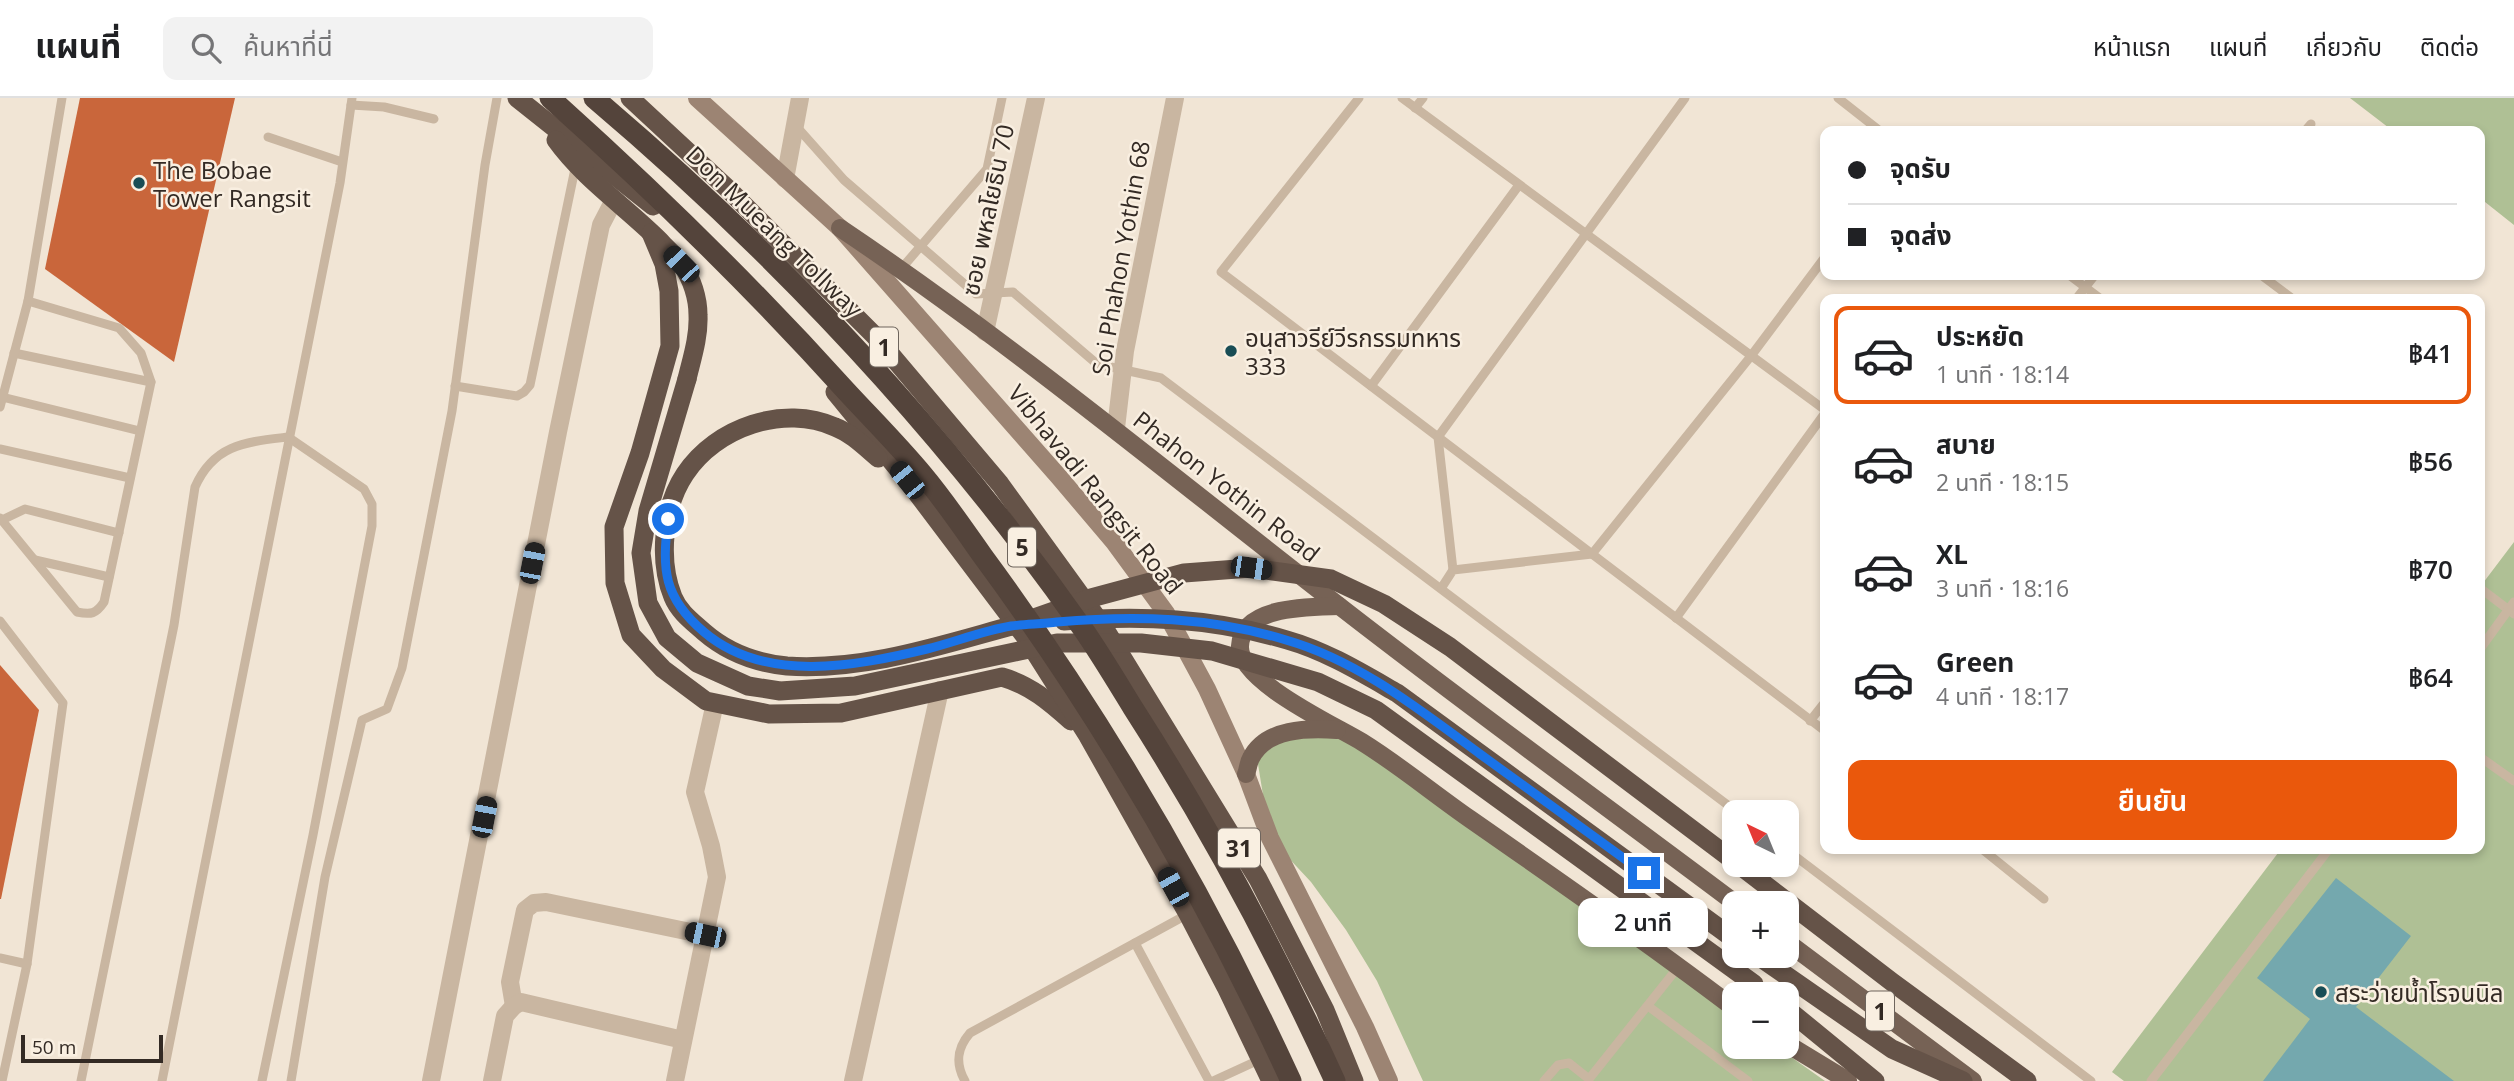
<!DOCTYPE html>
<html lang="th">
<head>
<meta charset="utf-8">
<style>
	:root { --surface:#fff; --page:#f2f2f2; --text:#202124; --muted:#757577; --line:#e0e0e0; --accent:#ea580c }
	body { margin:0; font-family:"Open Sans","Noto Sans Thai",sans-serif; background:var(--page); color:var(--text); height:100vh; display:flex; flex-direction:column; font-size:26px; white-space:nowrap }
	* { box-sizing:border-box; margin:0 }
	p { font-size:23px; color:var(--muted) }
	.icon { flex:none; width:38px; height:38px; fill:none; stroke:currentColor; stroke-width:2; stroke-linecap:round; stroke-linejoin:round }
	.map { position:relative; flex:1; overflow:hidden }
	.details { position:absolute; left:1820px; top:196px; width:665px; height:560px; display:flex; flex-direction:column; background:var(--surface); border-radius:14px; box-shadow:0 4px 10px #0003 }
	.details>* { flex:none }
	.guide { position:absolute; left:1820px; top:28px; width:665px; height:154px; border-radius:14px; box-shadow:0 4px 10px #0003; display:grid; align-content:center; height:154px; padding:0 28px; background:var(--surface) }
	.needle { width:46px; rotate:317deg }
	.controls { position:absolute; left:1722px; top:702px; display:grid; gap:14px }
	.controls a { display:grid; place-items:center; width:77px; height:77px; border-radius:14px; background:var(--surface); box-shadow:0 4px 10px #0003; font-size:35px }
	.scale { position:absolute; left:21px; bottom:18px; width:142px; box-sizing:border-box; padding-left:7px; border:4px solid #332a24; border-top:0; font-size:19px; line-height:24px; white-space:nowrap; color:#332a24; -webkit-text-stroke:5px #f9efe1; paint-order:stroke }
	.end { position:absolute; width:32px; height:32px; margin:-16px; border:9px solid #1a73e8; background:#fff; box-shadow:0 0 0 4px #fff }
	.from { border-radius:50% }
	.bubble { position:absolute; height:49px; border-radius:14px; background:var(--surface); box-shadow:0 4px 10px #0003; font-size:23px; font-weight:600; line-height:49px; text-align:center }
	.car { position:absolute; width:21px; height:42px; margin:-21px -10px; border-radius:9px; box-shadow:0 0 5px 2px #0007; background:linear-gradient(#222 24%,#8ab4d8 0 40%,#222 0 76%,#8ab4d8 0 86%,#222 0) }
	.guide b { display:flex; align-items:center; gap:24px; height:66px; font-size:26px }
	.guide b+b { border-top:2px solid var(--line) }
	.guide i { width:18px; height:18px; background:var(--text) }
	ul { padding:12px 0 0; list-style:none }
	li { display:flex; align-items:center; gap:21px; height:98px; margin:0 14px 10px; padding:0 14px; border:4px solid transparent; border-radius:14px }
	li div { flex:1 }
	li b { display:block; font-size:26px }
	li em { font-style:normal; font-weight:600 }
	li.current { border-color:var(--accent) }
	li>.icon { width:63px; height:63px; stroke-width:1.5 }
	.button { display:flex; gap:14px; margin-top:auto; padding:14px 28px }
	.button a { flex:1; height:80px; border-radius:14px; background:var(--accent); color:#fff; font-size:28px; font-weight:600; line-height:80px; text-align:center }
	header { display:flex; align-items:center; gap:42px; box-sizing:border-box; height:98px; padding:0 35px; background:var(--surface); border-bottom:2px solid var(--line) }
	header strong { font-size:33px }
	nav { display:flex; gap:38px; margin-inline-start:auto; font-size:24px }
	.search { width:490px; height:63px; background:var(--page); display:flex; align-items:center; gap:18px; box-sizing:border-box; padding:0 24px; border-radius:14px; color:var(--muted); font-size:26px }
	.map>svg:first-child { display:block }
	.green { fill:#afc095 }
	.water { fill:#74a8ae }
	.building { fill:#c9663b }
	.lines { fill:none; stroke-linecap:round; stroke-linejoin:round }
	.service { stroke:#c9b6a1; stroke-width:9 }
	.minor { stroke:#c9b6a1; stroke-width:18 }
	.secondary { stroke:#9c8473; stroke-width:18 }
	.primary { stroke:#766255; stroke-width:18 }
	.trunk { stroke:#655348; stroke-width:19 }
	.trunk-bridge { stroke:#655348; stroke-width:19 }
	.motorway-bridge { stroke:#54443b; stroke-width:21 }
	.route { stroke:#1a73e8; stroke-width:9 }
	.poi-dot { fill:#194d55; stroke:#f9efe1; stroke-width:2.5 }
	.labels { text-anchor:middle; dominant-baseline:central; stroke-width:5; stroke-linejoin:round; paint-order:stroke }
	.shield { fill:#f9efe1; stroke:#6e655d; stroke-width:2 }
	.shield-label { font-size:23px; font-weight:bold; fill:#332a24 }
	.poi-label { font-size:24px; fill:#332a24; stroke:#f9efe1; text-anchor:start }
	.street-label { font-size:24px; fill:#332a24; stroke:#f9efe1 }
</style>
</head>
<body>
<header>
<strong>แผนที่</strong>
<div class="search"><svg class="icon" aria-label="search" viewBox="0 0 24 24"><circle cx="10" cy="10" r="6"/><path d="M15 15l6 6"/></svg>ค้นหาที่นี่</div>
<nav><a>หน้าแรก</a><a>แผนที่</a><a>เกี่ยวกับ</a><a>ติดต่อ</a></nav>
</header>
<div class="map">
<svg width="2514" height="983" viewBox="0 0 2514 983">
	<rect width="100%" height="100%" fill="#f1e5d5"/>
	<!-- green -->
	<g class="green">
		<polygon points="2350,0 2514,0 2514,127 2480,100 2480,33 2393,33"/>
		<polygon points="2514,444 2514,983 2124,983 2112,974 2281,751 2480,751 2480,489"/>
		<polygon points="1299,631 1351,641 1734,918 1734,948 1777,949 1825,983 1423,983 1377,883 1346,832 1311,784 1270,740 1257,660"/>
	</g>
	<!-- water -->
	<polygon class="water" points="2336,780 2411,838 2356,909 2454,983 2263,983 2310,921 2257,880"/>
	<!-- building -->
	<g class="building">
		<polygon points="80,0 235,0 174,264 45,171"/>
		<polygon points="0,567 39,612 1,801 0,801"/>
	</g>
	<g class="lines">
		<!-- service -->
		<g class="service">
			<polyline points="1359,0 1221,174 1825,633"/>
			<polyline points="1402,0 1825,312"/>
			<polyline points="1838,0 1880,33"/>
			<polyline points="351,7 384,9 434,21"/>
			<polyline points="1415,10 1423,0"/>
			<polyline points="796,28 844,82 976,196 1013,194 1097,266 1161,280 1737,714"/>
			<polyline points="2305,33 2311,26"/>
			<polyline points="268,39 342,64"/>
			<polyline points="901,171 987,71 1002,0"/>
			<polyline points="2069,177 2101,201"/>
			<polyline points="2261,177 2293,201"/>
			<polyline points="2076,201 2095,177"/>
			<polyline points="14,255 151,284"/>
			<polyline points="455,288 517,298 524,294 530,287 576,66"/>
			<polyline points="1371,288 1519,87"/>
			<polyline points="2,299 140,333"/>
			<polyline points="0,309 28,203 62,0"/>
			<polyline points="0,351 130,380"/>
			<path d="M0,420L77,514C91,517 96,516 104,504L151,284L141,255L119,230L28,203"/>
			<polyline points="2,422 25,411 119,435"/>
			<polyline points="35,462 109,479"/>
			<polyline points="1453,472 1438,339 1685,0"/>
			<polyline points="1442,489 1453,472 1592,456 1751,258 1825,159"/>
			<polyline points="2480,490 2514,516"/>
			<polyline points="1676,520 1825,315"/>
			<polyline points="0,523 63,605 27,866 2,983"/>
			<polyline points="2480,551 2514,504"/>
			<polyline points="1810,623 1825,604"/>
			<polyline points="2480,659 2514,683"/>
			<polyline points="1982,751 2044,801"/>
			<polyline points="1787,752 2091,983"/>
			<polyline points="1135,845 1209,983"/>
			<polyline points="0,860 27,866"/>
			<polyline points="1648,908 1748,983"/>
			<path d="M81,983L174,527L195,389C214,346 246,344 288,339L364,391L372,406V428L313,737L262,983"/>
			<polyline points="162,983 340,85 352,0"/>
			<polyline points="291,983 325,779 362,622 387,611 402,570 452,313 485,67 497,0"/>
			<path d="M965,983C955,965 957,950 970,935L1188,816"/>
			<polyline points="1213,983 1261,961"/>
			<polyline points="1544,983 1558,967 1569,965 1589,981 1679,868"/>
			<polyline points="2151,983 2329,751"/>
		</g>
		<!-- minor -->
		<g class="minor">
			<polyline points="785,81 800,0"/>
			<polyline points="985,234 1036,0"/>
			<polyline points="1116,330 1125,253 1175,0"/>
			<polyline points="514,908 510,884 525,812 534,805 546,804 705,837"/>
			<polyline points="431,983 558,334 601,127 614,102"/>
			<polyline points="492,983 505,918 514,908 521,904 683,942"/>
			<polyline points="675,983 717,779 711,748 695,694 715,605"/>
			<polyline points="853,983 940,592"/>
		</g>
		<!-- secondary -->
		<polyline class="secondary" points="697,0 840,130 1059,379 1114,444 1166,515 1207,591 1246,676 1270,740 1365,929 1389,983"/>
		<!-- primary -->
		<g class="primary">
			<path d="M840,130C1013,246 1174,380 1338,507C1469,609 1603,706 1735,805"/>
			<path d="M1339,508C1311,509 1242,507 1240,548C1238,583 1334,627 1362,644C1399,667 1434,696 1470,721C1559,783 1648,845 1734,910"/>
			<path d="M1246,676C1248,672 1248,665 1251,660C1266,630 1308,630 1337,632"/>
			<polyline points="1787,844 1973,983"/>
			<polyline points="1787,946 1848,983"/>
		</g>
		<!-- trunk -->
		<g class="trunk">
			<polyline points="517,0 653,108"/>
			<polyline points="630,0 727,90 875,238 1000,386 1103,528 1258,781 1325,912 1354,983"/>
			<path d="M556,42C584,81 626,109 660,143C667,151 676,158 682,167C692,181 698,200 698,217C699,239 692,260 687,281"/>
			<path d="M651,135L664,166L669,193L670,248L640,355L614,429L615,485L631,537L663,571L706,603L769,616L841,615L1002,579C1030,587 1050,604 1071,623"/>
			<polyline points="835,294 907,382 1024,537 1088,638 1188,816 1226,889 1271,983"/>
			<path d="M878,360C865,349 851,335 835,329C784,306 716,329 685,376C663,409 658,462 673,499C679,514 693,524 704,534C727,554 757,565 787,568C863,573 938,548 1011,528"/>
			<polyline points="1738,766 1892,884 2027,983"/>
			<polyline points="1758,858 1892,951 1963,983"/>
			<polyline points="1787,911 1875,983"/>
		</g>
		<!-- trunk-bridge -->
		<g class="trunk-bridge">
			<polyline points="687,281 648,413 641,455 648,505 667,540 697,565 748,588 780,593 855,588 1057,545 1141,545 1212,553 1318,584 1376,612 1754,886"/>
			<path d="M1064,523C1141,517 1213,520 1287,542C1326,553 1362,575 1397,595L1734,841"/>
			<polyline points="1011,528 1091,500 1184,475 1251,470 1331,481 1384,506 1450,549 1734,763"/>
		</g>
		<!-- motorway-bridge -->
		<g class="motorway-bridge">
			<path d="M550,0C654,93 754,191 847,294C872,321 899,348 923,377C944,402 963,430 982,457C1103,621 1206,798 1291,983"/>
			<path d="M594,0C778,156 944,333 1083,531C1101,557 1117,584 1133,610C1210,730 1276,854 1335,983"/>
		</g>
	</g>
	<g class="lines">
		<!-- route -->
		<path class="route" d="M668,421C662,472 663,499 704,534C765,586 856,568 927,551C955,544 982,533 1011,528C1026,526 1042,526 1057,524C1136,517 1210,519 1286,542C1359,563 1420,612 1480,656C1535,696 1590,736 1644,775"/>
	</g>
	<!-- markers -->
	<g class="poi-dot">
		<circle cx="139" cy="85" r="7"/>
		<circle cx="1231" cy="253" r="7"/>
		<circle cx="2321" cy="894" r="7"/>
	</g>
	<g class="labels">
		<!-- shield labels -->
		<g class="shield">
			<rect x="870" y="229.5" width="28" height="39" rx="5"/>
			<rect x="1008" y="429.5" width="28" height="39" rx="5"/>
			<rect x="1218" y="730.5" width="42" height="39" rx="5"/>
			<rect x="1866" y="893.5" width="28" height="39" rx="5"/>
		</g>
		<g class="shield-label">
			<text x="884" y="249">1</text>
			<text x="1022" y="449">5</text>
			<text x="1239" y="750">31</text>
			<text x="1880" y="913">1</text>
		</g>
		<!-- poi labels -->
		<g class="poi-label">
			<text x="153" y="71">The Bobae<tspan x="153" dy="28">Tower Rangsit</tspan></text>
			<text x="1245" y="239">อนุสาวรีย์วีรกรรมทหาร<tspan x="1245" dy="28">333</tspan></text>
			<text x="2335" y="894">สระว่ายน้ำโรจนนิล</text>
		</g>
		<!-- street labels -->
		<g class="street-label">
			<text transform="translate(987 112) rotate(-78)">ซอย พหลโยธิน 70</text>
			<text transform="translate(775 133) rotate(44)">Don Mueang Tollway</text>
			<text transform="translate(1120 160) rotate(-80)">Soi Phahon Yothin 68</text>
			<text transform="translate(1227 388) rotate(38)">Phahon Yothin Road</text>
			<text transform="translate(1096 391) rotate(51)">Vibhavadi Rangsit Road</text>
		</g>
	</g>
</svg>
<div class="controls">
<a><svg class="needle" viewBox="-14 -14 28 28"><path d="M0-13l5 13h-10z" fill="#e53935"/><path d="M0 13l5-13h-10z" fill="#757577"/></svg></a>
<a>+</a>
<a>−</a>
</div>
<div class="scale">50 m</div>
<i class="end from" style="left:668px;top:421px"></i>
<i class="end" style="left:1644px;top:775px"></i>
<div class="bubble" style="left:1578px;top:800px;width:130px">2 นาที</div>
<i class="car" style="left:681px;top:166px;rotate:316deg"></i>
<i class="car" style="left:907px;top:382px;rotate:321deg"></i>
<i class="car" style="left:532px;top:465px;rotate:11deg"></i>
<i class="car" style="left:1251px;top:470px;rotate:98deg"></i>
<i class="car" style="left:484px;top:719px;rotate:11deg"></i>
<i class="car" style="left:1173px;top:789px;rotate:331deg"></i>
<i class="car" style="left:705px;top:837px;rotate:282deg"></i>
<div class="guide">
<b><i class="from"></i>จุดรับ</b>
<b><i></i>จุดส่ง</b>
</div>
<section class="details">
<ul>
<li class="current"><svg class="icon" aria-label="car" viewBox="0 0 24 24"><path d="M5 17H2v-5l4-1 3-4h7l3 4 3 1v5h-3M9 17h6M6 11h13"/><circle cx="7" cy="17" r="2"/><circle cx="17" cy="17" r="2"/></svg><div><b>ประหยัด</b><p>1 นาที · 18:14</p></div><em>฿41</em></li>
<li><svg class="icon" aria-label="car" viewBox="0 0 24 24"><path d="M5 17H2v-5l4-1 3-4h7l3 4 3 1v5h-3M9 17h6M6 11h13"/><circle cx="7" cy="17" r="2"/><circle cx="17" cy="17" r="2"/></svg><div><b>สบาย</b><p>2 นาที · 18:15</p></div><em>฿56</em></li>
<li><svg class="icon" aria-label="car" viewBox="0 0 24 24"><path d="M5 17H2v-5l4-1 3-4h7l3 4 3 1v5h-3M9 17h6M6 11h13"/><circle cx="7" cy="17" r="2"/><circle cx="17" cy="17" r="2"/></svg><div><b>XL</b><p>3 นาที · 18:16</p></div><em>฿70</em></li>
<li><svg class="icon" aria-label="car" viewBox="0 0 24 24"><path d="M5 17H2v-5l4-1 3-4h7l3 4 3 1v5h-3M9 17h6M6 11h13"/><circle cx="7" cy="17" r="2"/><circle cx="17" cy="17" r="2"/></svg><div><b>Green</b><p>4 นาที · 18:17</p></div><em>฿64</em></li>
</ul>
<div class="button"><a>ยืนยัน</a></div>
</section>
</div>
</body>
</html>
